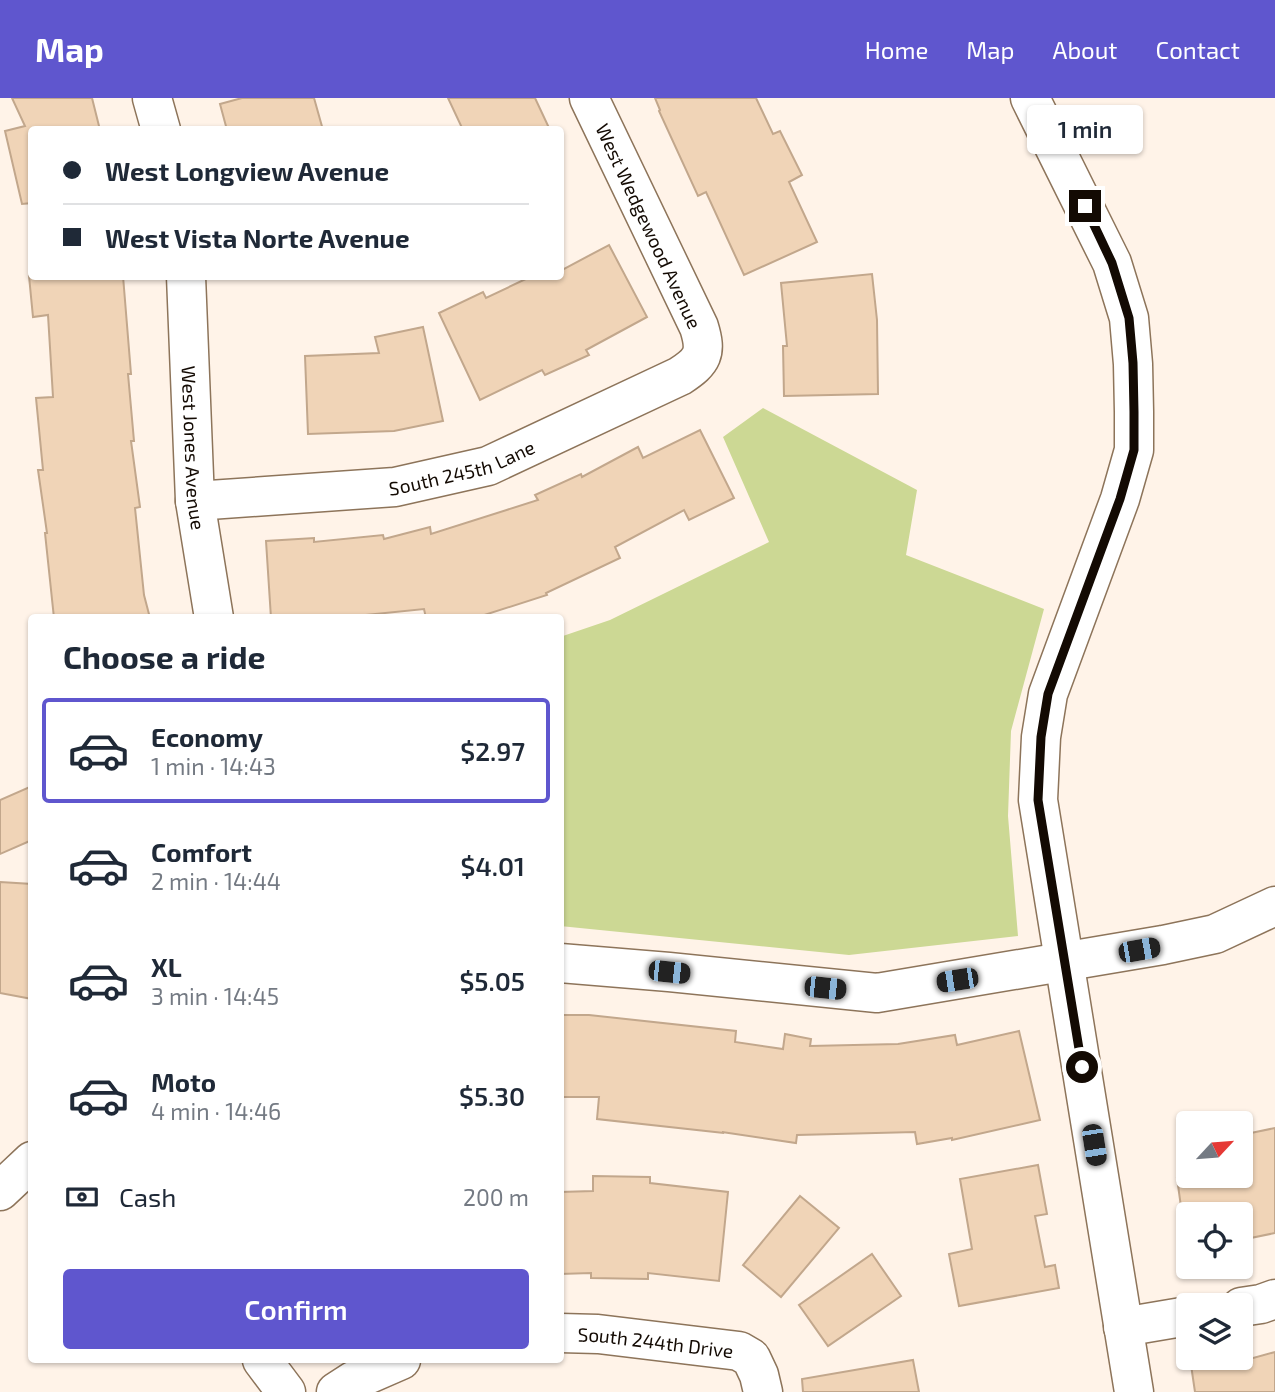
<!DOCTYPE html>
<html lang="en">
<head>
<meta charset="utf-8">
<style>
	:root { --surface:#fff; --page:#f2f2f3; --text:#1f2937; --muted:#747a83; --line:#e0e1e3; --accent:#5f56ce }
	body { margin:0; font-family:"Exo 2",sans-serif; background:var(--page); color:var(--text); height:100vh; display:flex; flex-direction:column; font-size:26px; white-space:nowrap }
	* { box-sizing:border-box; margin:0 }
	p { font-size:23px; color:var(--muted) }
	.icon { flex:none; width:38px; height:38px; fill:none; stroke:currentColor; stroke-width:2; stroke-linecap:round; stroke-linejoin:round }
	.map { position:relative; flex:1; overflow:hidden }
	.panel { position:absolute; left:28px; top:516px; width:536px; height:749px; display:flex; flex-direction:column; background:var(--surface); border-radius:7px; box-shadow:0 2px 5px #0004 }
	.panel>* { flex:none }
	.banner { position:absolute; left:28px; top:28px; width:536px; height:154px; border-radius:7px; box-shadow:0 2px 5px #0004; display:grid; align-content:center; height:154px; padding:0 35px; background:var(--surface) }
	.needle { width:46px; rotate:64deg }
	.fabs { position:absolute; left:1176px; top:1013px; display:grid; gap:14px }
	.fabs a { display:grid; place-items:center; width:77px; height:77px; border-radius:7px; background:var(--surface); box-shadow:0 2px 5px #0004; font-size:35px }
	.end { position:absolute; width:32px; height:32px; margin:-16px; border:9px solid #130a03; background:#fff; box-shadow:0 0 0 4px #fff }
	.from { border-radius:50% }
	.bubble { position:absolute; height:49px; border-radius:7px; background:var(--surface); box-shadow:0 2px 5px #0004; font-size:23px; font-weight:600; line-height:49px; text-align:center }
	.car { position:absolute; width:21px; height:42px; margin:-21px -10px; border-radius:9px; box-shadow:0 0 5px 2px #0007; background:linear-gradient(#222 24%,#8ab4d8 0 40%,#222 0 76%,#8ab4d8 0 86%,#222 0) }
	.banner b { display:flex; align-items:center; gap:24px; height:66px; font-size:26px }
	.banner b+b { border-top:2px solid var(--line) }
	.banner i { width:18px; height:18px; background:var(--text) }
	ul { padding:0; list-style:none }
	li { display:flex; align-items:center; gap:21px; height:105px; margin:0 14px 10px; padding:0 21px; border:4px solid transparent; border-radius:7px }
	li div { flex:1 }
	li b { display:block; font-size:26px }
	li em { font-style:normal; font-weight:600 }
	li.current { border-color:var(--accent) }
	li>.icon { width:63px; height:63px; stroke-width:1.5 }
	h2 { padding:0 35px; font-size:32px; line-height:84px }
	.pay { display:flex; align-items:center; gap:18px; height:77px; padding:0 35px; font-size:26px }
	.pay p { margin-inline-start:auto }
	.primary-button { display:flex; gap:14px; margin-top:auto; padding:14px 35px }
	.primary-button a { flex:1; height:80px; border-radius:7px; background:var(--accent); color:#fff; font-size:28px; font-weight:600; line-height:80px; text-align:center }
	header { display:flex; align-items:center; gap:42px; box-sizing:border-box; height:98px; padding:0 35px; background:var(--accent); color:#fff }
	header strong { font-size:33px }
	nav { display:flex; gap:38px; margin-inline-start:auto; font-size:24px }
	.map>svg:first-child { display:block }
	.green { fill:#ccd894 }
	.building { fill:#f0d4b7; stroke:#c2a78c; stroke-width:2 }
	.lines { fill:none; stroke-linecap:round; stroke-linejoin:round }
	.minor-casing { stroke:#8d745a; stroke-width:41 }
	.minor { stroke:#fff; stroke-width:38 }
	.route { stroke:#130a03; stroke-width:9 }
	.labels { text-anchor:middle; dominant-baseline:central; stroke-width:7; stroke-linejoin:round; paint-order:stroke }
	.street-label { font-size:19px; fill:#130a03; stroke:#fff }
</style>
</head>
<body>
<header>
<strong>Map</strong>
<nav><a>Home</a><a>Map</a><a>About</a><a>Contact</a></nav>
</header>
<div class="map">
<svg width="1275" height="1294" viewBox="0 0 1275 1294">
	<rect width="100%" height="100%" fill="#fff3e8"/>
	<!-- green -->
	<polygon class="green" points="763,310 917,392 906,457 1044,511 1011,633 1008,718 1018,838 849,857 560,828 560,539 610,522 769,444 723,339"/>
	<!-- building -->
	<g class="building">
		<polygon points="12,0 92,0 100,32 32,32 32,105 22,106 5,33 25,28"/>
		<polygon points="242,0 314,0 323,32 227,32 220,6"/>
		<polygon points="448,0 535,0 550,32 463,32"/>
		<polygon points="655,0 756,0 773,36 780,33 802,77 789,84 817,144 744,177 706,94 698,98 659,13 660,12"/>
		<polygon points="609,147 647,219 586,252 589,257 545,277 542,272 480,302 439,215 483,194 486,200 532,178 560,178 560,173"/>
		<polygon points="872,176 877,222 878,296 784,298 783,248 787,248 781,185"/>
		<polygon points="29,178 123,178 131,276 128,276 134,343 131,343 140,409 135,410 144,497 150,520 54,520 45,435 47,435 38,372 43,372 36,300 53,299 48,217 33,219"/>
		<polygon points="423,229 443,323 394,333 308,336 305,258 379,255 375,239"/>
		<polygon points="700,332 734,400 689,422 684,412 615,449 620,460 546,495 547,497 475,520 426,520 424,511 336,520 271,520 266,443 314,440 314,444 383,437 384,441 430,429 431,436 538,402 535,397 581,376 582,379 638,349 643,360"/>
		<polygon points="32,688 32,742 0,756 0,702"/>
		<polygon points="0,784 32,786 32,901 0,895"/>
		<polygon points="560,917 589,917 736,933 735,944 783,951 785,936 811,941 810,948 898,946 955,937 957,947 1019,933 1040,1022 952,1042 952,1040 917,1046 915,1034 797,1037 796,1045 722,1034 724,1035 597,1021 599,999 560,999"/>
		<polygon points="1275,1030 1275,1135 1241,1142 1241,1116 1182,1116 1177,1080 1189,1078 1241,1078 1241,1037"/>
		<polygon points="1038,1067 1047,1116 1035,1118 1045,1169 1055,1167 1059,1190 959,1208 949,1156 972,1151 960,1081"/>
		<polygon points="593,1078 650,1079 650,1085 728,1094 719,1183 648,1175 648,1181 591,1180 591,1175 560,1176 560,1094 593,1093"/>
		<polygon points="800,1098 839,1130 781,1199 743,1167"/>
		<polygon points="872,1156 901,1198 828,1248 799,1207"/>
		<polygon points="1275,1254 1275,1294 1195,1294 1191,1267 1241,1260 1245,1258 1246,1262"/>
		<polygon points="913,1262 919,1294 803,1294 802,1281"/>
	</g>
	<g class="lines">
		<defs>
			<g id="minor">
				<polyline points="152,0 161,32"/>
				<polyline points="1030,0 1112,165 1129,220 1133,266 1134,314 1134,352 1120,401 1048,596 1041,639 1038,702 1134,1294"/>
				<path id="s1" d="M186,178L195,403L214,520"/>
				<path id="s2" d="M195,403L395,389L488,368L680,278C703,263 707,255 699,229L589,0"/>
				<polyline points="560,865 669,874 877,895 1163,847 1215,836 1275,808"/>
				<polyline points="0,1093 32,1063"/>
				<polyline points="1241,1209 1261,1206 1275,1201"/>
				<polyline points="1123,1229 1188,1218"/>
				<path id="s3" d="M560,1235L598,1236L739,1253L751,1260L759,1277L763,1294"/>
				<polyline points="262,1262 286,1294"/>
				<polyline points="336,1294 353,1283 401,1262"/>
			</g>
		</defs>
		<!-- minor casing -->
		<use href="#minor" class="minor-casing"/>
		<!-- minor -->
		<use href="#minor" class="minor"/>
	</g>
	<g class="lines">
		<!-- route -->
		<polyline class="route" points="1082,969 1038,702 1041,639 1048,596 1120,401 1134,352 1134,314 1133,265 1129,220 1112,165 1085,108"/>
	</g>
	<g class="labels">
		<!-- street labels -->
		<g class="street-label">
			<text transform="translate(649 128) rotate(65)">West Wedgewood Avenue</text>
			<text stroke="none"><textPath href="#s1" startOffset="172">West Jones Avenue</textPath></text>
			<text stroke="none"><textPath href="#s2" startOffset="270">South 245th Lane</textPath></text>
			<text stroke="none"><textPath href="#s3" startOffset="96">South 244th Drive</textPath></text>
		</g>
	</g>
</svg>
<div class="fabs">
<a><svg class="needle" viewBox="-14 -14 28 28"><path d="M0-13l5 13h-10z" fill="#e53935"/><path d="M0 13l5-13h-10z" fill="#747a83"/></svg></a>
<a><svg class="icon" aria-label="locate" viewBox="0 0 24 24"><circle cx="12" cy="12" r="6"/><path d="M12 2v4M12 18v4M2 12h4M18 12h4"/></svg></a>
<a><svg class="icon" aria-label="layers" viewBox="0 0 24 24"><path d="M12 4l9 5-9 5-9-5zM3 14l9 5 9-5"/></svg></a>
</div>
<i class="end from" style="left:1082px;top:969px"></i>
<i class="end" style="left:1085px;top:108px"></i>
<div class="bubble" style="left:1027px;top:7px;width:116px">1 min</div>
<i class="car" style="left:1139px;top:852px;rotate:80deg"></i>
<i class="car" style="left:669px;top:874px;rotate:96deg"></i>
<i class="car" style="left:957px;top:882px;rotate:261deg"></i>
<i class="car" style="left:825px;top:890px;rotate:96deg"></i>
<i class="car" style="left:1094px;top:1047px;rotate:171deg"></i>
<div class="banner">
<b><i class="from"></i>West Longview Avenue</b>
<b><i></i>West Vista Norte Avenue</b>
</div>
<section class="panel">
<h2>Choose a ride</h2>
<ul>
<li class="current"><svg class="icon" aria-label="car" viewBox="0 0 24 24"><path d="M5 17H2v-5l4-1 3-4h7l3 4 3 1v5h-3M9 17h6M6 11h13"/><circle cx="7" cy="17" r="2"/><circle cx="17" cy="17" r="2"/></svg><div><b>Economy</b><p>1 min · 14:43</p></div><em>$2.97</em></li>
<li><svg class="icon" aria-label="car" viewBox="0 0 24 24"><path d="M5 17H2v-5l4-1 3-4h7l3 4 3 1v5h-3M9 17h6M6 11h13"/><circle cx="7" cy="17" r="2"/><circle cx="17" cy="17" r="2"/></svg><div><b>Comfort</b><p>2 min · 14:44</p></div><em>$4.01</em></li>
<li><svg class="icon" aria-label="car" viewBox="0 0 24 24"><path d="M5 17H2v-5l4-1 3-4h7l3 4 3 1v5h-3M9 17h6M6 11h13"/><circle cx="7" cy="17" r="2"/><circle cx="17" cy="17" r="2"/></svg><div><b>XL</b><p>3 min · 14:45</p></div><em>$5.05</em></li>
<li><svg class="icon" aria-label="car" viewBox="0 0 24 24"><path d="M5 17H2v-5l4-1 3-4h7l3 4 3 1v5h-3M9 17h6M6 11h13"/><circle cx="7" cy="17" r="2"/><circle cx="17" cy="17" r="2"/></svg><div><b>Moto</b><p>4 min · 14:46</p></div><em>$5.30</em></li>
</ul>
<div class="pay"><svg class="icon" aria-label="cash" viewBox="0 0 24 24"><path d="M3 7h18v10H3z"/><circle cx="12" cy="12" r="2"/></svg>Cash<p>200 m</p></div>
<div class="primary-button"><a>Confirm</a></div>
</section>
</div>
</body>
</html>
